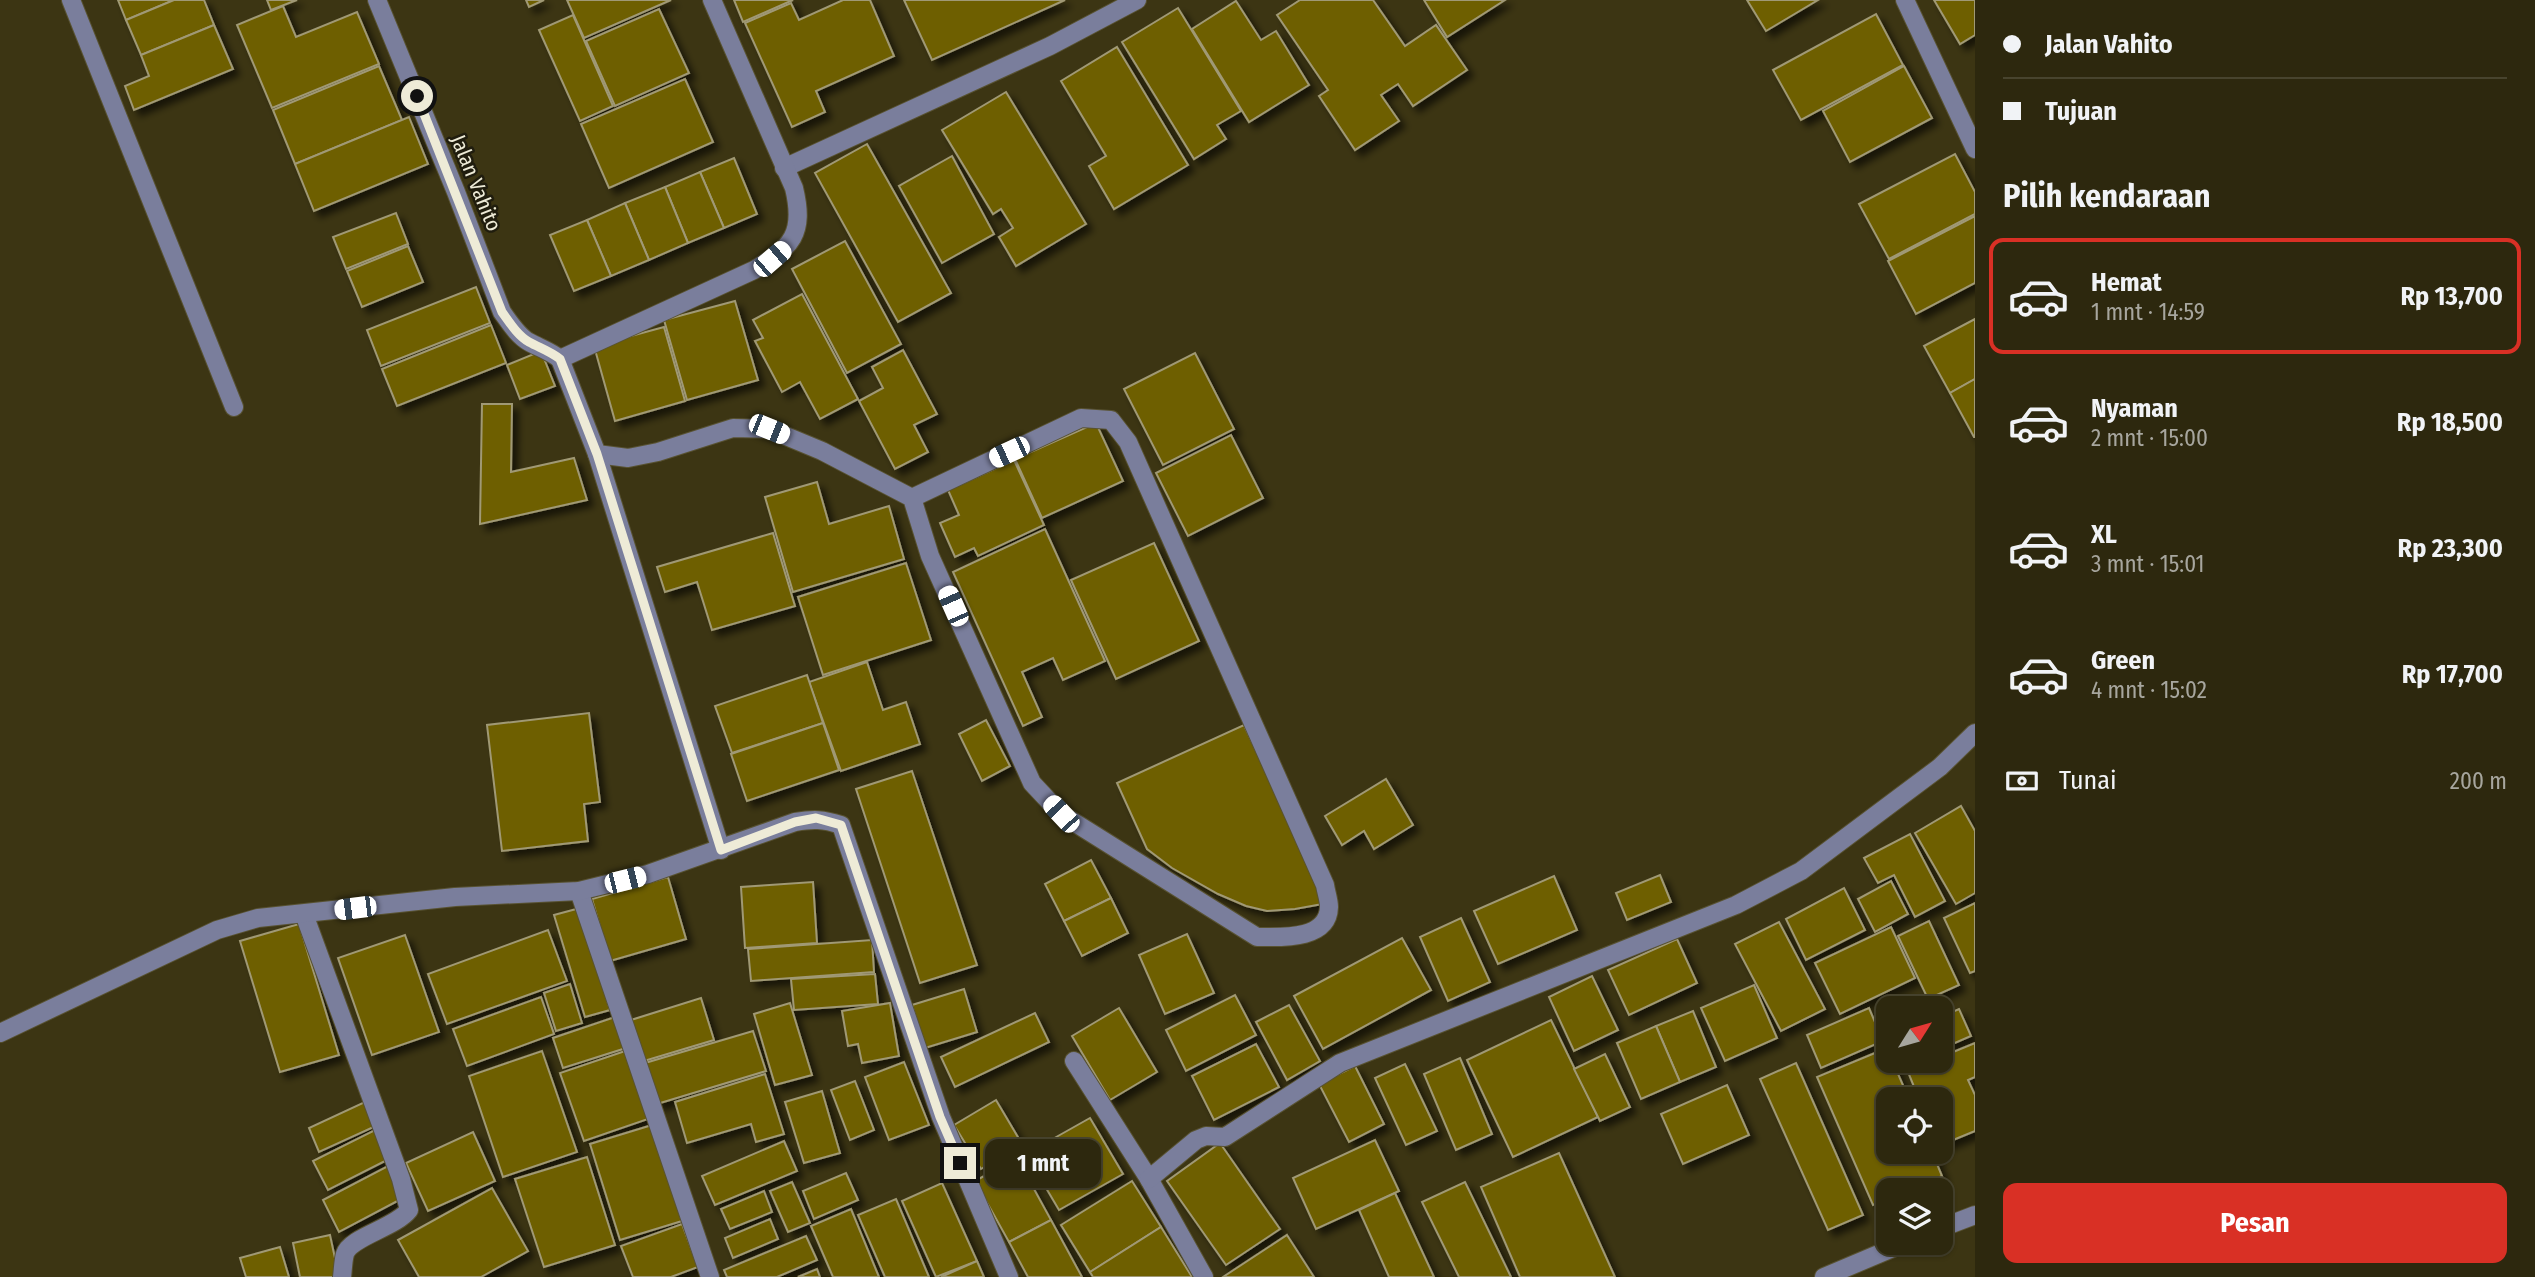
<!DOCTYPE html>
<html lang="id">
<head>
<meta charset="utf-8">
<style>
	:root { --surface:#2d280e; --page:#39341c; --text:#f1f3f6; --muted:#a7a69e; --line:#48442e; --accent:#d93025 }
	body { margin:0; font-family:"Fira Sans Condensed",sans-serif; background:var(--page); color:var(--text); height:100vh; display:flex; flex-direction:column; font-size:26px; white-space:nowrap }
	* { box-sizing:border-box; margin:0 }
	p { font-size:23px; color:var(--muted) }
	.icon { flex:none; width:38px; height:38px; fill:none; stroke:currentColor; stroke-width:2; stroke-linecap:round; stroke-linejoin:round }
	.map { position:relative; flex:1; overflow:hidden }
	.details { display:flex; flex-direction:column; background:var(--surface); width:560px }
	.details>* { flex:none }
	.top-card { display:grid; align-content:center; height:154px; padding:0 28px; background:var(--surface) }
	.needle { width:46px; rotate:53deg }
	.controls { position:absolute; left:1876px; top:996px; display:grid; gap:14px }
	.controls a { display:grid; place-items:center; width:77px; height:77px; border-radius:14px; background:var(--surface); box-shadow:0 2px 5px #0004,0 0 0 2px var(--line); font-size:35px }
	.end { position:absolute; width:32px; height:32px; margin:-16px; border:9px solid #eeebd7; background:#111; box-shadow:0 0 0 4px #111 }
	.from { border-radius:50% }
	.bubble { position:absolute; height:49px; border-radius:14px; background:var(--surface); box-shadow:0 2px 5px #0004,0 0 0 2px var(--line); font-size:23px; font-weight:700; line-height:49px; text-align:center }
	.car { position:absolute; width:21px; height:42px; margin:-21px -10px; border-radius:9px; box-shadow:0 0 5px 2px #0007; background:linear-gradient(#fff 24%,#345 0 40%,#fff 0 76%,#345 0 86%,#fff 0) }
	.top-card b { display:flex; align-items:center; gap:24px; height:66px; font-size:26px }
	.top-card b+b { border-top:2px solid var(--line) }
	.top-card i { width:18px; height:18px; background:var(--text) }
	ul { padding:0; list-style:none }
	li { display:flex; align-items:center; gap:21px; height:116px; margin:0 14px 10px; padding:0 14px; border:4px solid transparent; border-radius:14px }
	li div { flex:1 }
	li b { display:block; font-size:26px }
	li em { font-style:normal; font-weight:700 }
	li.current { border-color:var(--accent) }
	li>.icon { width:63px; height:63px; stroke-width:1.5 }
	h2 { padding:0 28px; font-size:32px; line-height:84px }
	.pay { display:flex; align-items:center; gap:18px; height:77px; padding:0 28px; font-size:26px }
	.pay p { margin-inline-start:auto }
	.cta { display:flex; gap:14px; margin-top:auto; padding:14px 28px }
	.cta a { flex:1; height:80px; border-radius:14px; background:var(--accent); color:#fff; font-size:28px; font-weight:700; line-height:80px; text-align:center }
	main { display:flex; flex:1; min-height:0 }
	.map>svg:first-child { display:block }
	.building { fill:#6e5e00; stroke:#a09974; stroke-width:2; filter:url(#shadow) }
	.lines { fill:none; stroke-linecap:round; stroke-linejoin:round }
	.minor-casing { stroke:#585232; stroke-width:20 }
	.minor { stroke:#7a7e9c; stroke-width:18 }
	.route { stroke:#eeebd7; stroke-width:9 }
	.labels { text-anchor:middle; dominant-baseline:central; stroke-width:5; stroke-linejoin:round; paint-order:stroke }
	.street-label { font-size:21px; fill:#eeebd7; stroke:#201d0e }
</style>
</head>
<body>
<main>
<div class="map">
<svg width="1975" height="1277" viewBox="0 0 1975 1277">
	<defs>
		<filter id="shadow"><feDropShadow dx="6" dy="6" stdDeviation="3.5" flood-color="#0009"/></filter>
	</defs>
	<rect width="100%" height="100%" fill="#3c3513"/>
	<!-- building -->
	<g class="building">
		<polygon points="118,0 174,0 126,20"/>
		<polygon points="174,0 204,0 214,25 141,55 126,20"/>
		<polygon points="267,0 297,0 271,10"/>
		<polygon points="526,0 544,0 529,7"/>
		<polygon points="567,0 671,0 584,38"/>
		<polygon points="734,0 793,0 743,22"/>
		<polygon points="843,0 870,0 894,56 816,91 825,112 792,127 745,23 791,3 799,20"/>
		<polygon points="904,0 1065,0 932,60"/>
		<polygon points="1300,0 1373,0 1405,46 1436,25 1467,70 1413,106 1398,84 1381,95 1399,121 1355,150 1319,96 1328,90 1277,15"/>
		<polygon points="1424,0 1505,0 1447,37"/>
		<polygon points="1747,0 1818,0 1766,31"/>
		<polygon points="1934,0 1975,0 1975,35 1960,44"/>
		<polygon points="1236,1 1261,40 1276,31 1309,85 1249,122 1192,29"/>
		<polygon points="283,6 296,37 357,12 379,64 272,108 237,25"/>
		<polygon points="1178,8 1241,111 1217,125 1226,139 1194,159 1122,42"/>
		<polygon points="659,9 689,73 615,106 586,41"/>
		<polygon points="1876,14 1903,65 1801,120 1773,70"/>
		<polygon points="573,15 613,106 580,121 539,30"/>
		<polygon points="214,25 233,69 134,110 125,86 149,76 141,55"/>
		<polygon points="1117,47 1188,165 1114,209 1089,166 1106,156 1061,81"/>
		<polygon points="379,66 402,120 295,164 273,110"/>
		<polygon points="1904,66 1932,118 1850,162 1823,111"/>
		<polygon points="685,79 713,142 609,188 581,124"/>
		<polygon points="1006,92 1086,224 1016,266 999,237 1013,228 1001,209 993,214 942,130"/>
		<polygon points="409,117 428,164 314,211 295,164"/>
		<polygon points="867,144 951,293 898,322 815,173"/>
		<polygon points="1955,154 1975,192 1975,214 1889,259 1859,204"/>
		<polygon points="952,156 994,234 942,263 899,186"/>
		<polygon points="734,158 757,214 724,228 700,172"/>
		<polygon points="700,172 724,228 688,243 665,187"/>
		<polygon points="665,187 688,243 649,260 625,203"/>
		<polygon points="625,203 649,260 611,276 587,220"/>
		<polygon points="396,213 408,244 346,269 333,237"/>
		<polygon points="1975,216 1975,283 1916,314 1888,261"/>
		<polygon points="587,220 611,276 574,291 550,235"/>
		<polygon points="845,241 901,344 847,373 792,269"/>
		<polygon points="408,246 423,282 362,307 347,271"/>
		<polygon points="476,287 490,323 381,366 367,330"/>
		<polygon points="802,294 858,399 820,419 800,382 782,392 755,341 763,338 753,320"/>
		<polygon points="735,301 758,380 687,400 664,320"/>
		<polygon points="1975,319 1975,379 1950,393 1924,346"/>
		<polygon points="491,325 506,363 397,406 382,369"/>
		<polygon points="664,327 685,401 615,421 594,346"/>
		<polygon points="903,350 937,414 914,425 928,452 895,469 859,401 883,388 872,367"/>
		<polygon points="541,351 555,386 520,399 507,365"/>
		<polygon points="1195,353 1234,429 1163,465 1124,389"/>
		<polygon points="1975,379 1975,437 1974,437 1950,393"/>
		<polygon points="482,404 512,404 511,472 574,458 587,500 480,524"/>
		<polygon points="1096,423 1123,481 1042,518 1015,459"/>
		<polygon points="1231,435 1263,498 1188,536 1156,473"/>
		<polygon points="1014,460 1044,525 978,556 974,548 955,557 940,523 959,515 948,490"/>
		<polygon points="817,482 829,524 889,506 904,559 793,592 765,497"/>
		<polygon points="1045,529 1105,661 1063,680 1053,658 1022,672 1042,717 1023,726 953,572"/>
		<polygon points="773,533 795,606 712,630 697,582 665,592 657,567"/>
		<polygon points="1154,543 1199,641 1116,679 1071,580"/>
		<polygon points="906,563 931,640 823,675 798,597"/>
		<polygon points="867,662 883,710 906,702 920,744 841,771 809,682"/>
		<polygon points="807,675 823,723 732,753 715,706"/>
		<polygon points="589,713 600,802 584,804 588,841 502,851 487,725"/>
		<polygon points="986,720 1010,766 982,781 959,734"/>
		<polygon points="823,723 839,770 747,801 731,754"/>
		<polygon points="1244,725 1328,903 1295,909 1267,911 1246,906 1218,894 1172,868 1147,849 1117,783"/>
		<polygon points="912,771 977,965 920,983 856,789"/>
		<polygon points="1386,779 1413,825 1374,849 1364,831 1342,845 1325,816"/>
		<polygon points="1961,806 1975,831 1975,893 1956,904 1915,833"/>
		<polygon points="1910,834 1945,901 1915,917 1894,875 1878,883 1864,858"/>
		<polygon points="1091,860 1111,898 1064,921 1045,884"/>
		<polygon points="1660,875 1671,902 1627,920 1616,893"/>
		<polygon points="1554,876 1577,930 1498,964 1474,911"/>
		<polygon points="668,877 686,939 610,961 592,899"/>
		<polygon points="1891,881 1908,914 1875,932 1858,899"/>
		<polygon points="813,882 817,943 745,948 741,887"/>
		<polygon points="1844,888 1865,930 1806,960 1786,919"/>
		<polygon points="1111,898 1128,933 1082,956 1064,921"/>
		<polygon points="1975,903 1975,971 1970,973 1944,918"/>
		<polygon points="580,908 610,1010 585,1017 554,915"/>
		<polygon points="1461,918 1490,982 1448,1001 1420,937"/>
		<polygon points="1929,921 1959,985 1928,999 1898,936"/>
		<polygon points="1779,922 1825,1009 1781,1031 1735,944"/>
		<polygon points="299,924 339,1055 280,1072 240,941"/>
		<polygon points="1891,927 1915,978 1840,1014 1815,963"/>
		<polygon points="548,930 567,981 447,1024 428,974"/>
		<polygon points="1187,934 1214,993 1165,1014 1139,955"/>
		<polygon points="405,935 439,1032 372,1055 338,958"/>
		<polygon points="1402,938 1431,990 1323,1049 1294,996"/>
		<polygon points="1677,939 1697,983 1629,1015 1608,970"/>
		<polygon points="872,940 874,972 751,981 748,949"/>
		<polygon points="875,974 878,1004 794,1010 791,979"/>
		<polygon points="1592,976 1618,1030 1574,1051 1549,997"/>
		<polygon points="570,984 582,1023 556,1031 544,993"/>
		<polygon points="1754,985 1777,1038 1725,1061 1701,1008"/>
		<polygon points="964,989 977,1032 925,1048 912,1005"/>
		<polygon points="1235,995 1256,1035 1186,1071 1166,1030"/>
		<polygon points="541,997 554,1034 467,1066 453,1029"/>
		<polygon points="701,998 714,1040 644,1061 631,1020"/>
		<polygon points="790,1003 812,1075 775,1085 754,1014"/>
		<polygon points="890,1003 899,1056 862,1063 858,1044 848,1046 842,1011"/>
		<polygon points="1289,1005 1320,1061 1287,1080 1256,1022"/>
		<polygon points="1119,1008 1157,1072 1110,1100 1072,1036"/>
		<polygon points="1869,1008 1883,1041 1821,1068 1807,1035"/>
		<polygon points="1959,1009 1971,1036 1941,1049 1941,1017"/>
		<polygon points="1693,1011 1716,1067 1680,1082 1656,1026"/>
		<polygon points="1035,1013 1049,1042 955,1087 941,1057"/>
		<polygon points="615,1017 626,1048 563,1068 553,1038"/>
		<polygon points="1551,1020 1598,1117 1513,1157 1467,1060"/>
		<polygon points="1656,1026 1680,1082 1641,1099 1617,1043"/>
		<polygon points="753,1031 766,1071 657,1104 645,1063"/>
		<polygon points="1975,1043 1975,1077 1968,1080 1975,1095 1975,1131 1941,1145 1941,1099 1919,1099 1908,1072 1934,1060 1941,1060 1941,1057"/>
		<polygon points="1256,1044 1279,1087 1214,1120 1192,1076"/>
		<polygon points="1887,1048 1888,1060 1892,1060 1909,1099 1888,1099 1888,1152 1932,1152 1942,1176 1909,1190 1888,1190 1888,1199 1873,1205 1817,1077"/>
		<polygon points="628,1050 651,1118 584,1141 560,1073"/>
		<polygon points="542,1051 577,1152 503,1177 469,1076"/>
		<polygon points="1605,1054 1630,1107 1600,1121 1574,1069"/>
		<polygon points="1460,1058 1492,1134 1456,1150 1424,1074"/>
		<polygon points="904,1062 929,1125 889,1140 865,1077"/>
		<polygon points="1796,1063 1863,1215 1828,1230 1760,1079"/>
		<polygon points="1405,1064 1437,1131 1406,1145 1375,1078"/>
		<polygon points="1355,1066 1384,1124 1349,1142 1319,1084"/>
		<polygon points="765,1074 784,1134 756,1142 751,1124 687,1143 675,1102"/>
		<polygon points="855,1081 874,1130 850,1140 831,1090"/>
		<polygon points="1727,1085 1749,1135 1683,1164 1661,1114"/>
		<polygon points="822,1091 840,1153 804,1163 785,1102"/>
		<polygon points="996,1100 1022,1144 981,1169 954,1125"/>
		<polygon points="367,1101 378,1125 319,1152 309,1128"/>
		<polygon points="1090,1118 1123,1174 1059,1210 1026,1154"/>
		<polygon points="652,1125 682,1221 620,1240 590,1144"/>
		<polygon points="377,1129 391,1158 328,1190 313,1161"/>
		<polygon points="473,1132 495,1181 428,1211 406,1163"/>
		<polygon points="1375,1140 1399,1191 1316,1229 1293,1178"/>
		<polygon points="784,1141 797,1171 715,1205 702,1176"/>
		<polygon points="1220,1143 1280,1229 1226,1265 1167,1181"/>
		<polygon points="1559,1153 1615,1277 1520,1277 1481,1187"/>
		<polygon points="587,1157 615,1245 544,1267 515,1179"/>
		<polygon points="1017,1158 1051,1220 1009,1242 975,1181"/>
		<polygon points="388,1166 405,1197 339,1232 323,1200"/>
		<polygon points="846,1173 858,1200 814,1219 803,1191"/>
		<polygon points="1132,1181 1161,1227 1090,1272 1061,1225"/>
		<polygon points="792,1182 810,1223 788,1232 770,1191"/>
		<polygon points="1465,1182 1511,1277 1459,1277 1422,1202"/>
		<polygon points="942,1183 977,1261 936,1277 902,1201"/>
		<polygon points="492,1188 528,1251 481,1277 419,1277 398,1240"/>
		<polygon points="764,1191 772,1212 730,1229 721,1209"/>
		<polygon points="1395,1193 1434,1277 1389,1277 1359,1210"/>
		<polygon points="896,1199 929,1277 885,1277 858,1215"/>
		<polygon points="851,1209 879,1277 833,1277 811,1226"/>
		<polygon points="770,1219 778,1239 733,1258 725,1238"/>
		<polygon points="1051,1220 1082,1277 1028,1277 1009,1242"/>
		<polygon points="682,1224 698,1267 671,1277 633,1277 621,1246"/>
		<polygon points="1161,1227 1192,1277 1093,1277 1090,1272"/>
		<polygon points="330,1235 339,1277 300,1277 293,1243"/>
		<polygon points="1287,1235 1314,1277 1223,1277"/>
		<polygon points="806,1236 817,1260 777,1277 727,1277 724,1270"/>
		<polygon points="280,1247 289,1277 246,1277 240,1258"/>
		<polygon points="977,1261 984,1277 941,1277"/>
		<polygon points="817,1269 820,1277 798,1277"/>
	</g>
	<g class="lines">
		<defs>
			<g id="minor">
				<polyline points="71,0 234,407"/>
				<path d="M377,0L456,192L502,312C510,323 518,336 529,342C540,348 550,351 560,359"/>
				<polyline points="1905,0 1975,149"/>
				<polyline points="784,168 1050,46 1137,0"/>
				<path d="M560,359L597,454L628,458L658,452L733,428L769,429L822,451L912,498L930,556L1032,783L1061,814L1257,937C1279,937 1328,941 1329,907C1329,900 1326,892 1325,885L1128,442L1111,420L1081,418L912,498"/>
				<path d="M560,359L754,270C792,247 805,234 794,188L712,0"/>
				<polyline points="597,454 721,850"/>
				<polyline points="579,891 710,1277"/>
				<path d="M304,914L401,1179L409,1210C395,1228 350,1237 345,1254C343,1261 343,1270 342,1277"/>
				<path d="M0,1033L217,930L258,918L455,897L579,891L648,874L795,822C813,819 823,819 841,825L941,1117L1009,1277"/>
				<polyline points="1074,1061 1149,1179 1204,1277"/>
				<polyline points="1149,1179 1196,1140 1206,1136 1225,1137 1340,1063 1736,905 1801,871 1940,767 1975,733"/>
				<polyline points="1941,1228 1975,1215"/>
				<polyline points="1824,1277 1907,1242"/>
			</g>
		</defs>
		<!-- minor casing -->
		<use href="#minor" class="minor-casing"/>
		<!-- minor -->
		<use href="#minor" class="minor"/>
	</g>
	<g class="lines">
		<!-- route -->
		<path class="route" d="M417,96L502,312C510,323 518,336 529,342C540,348 550,351 560,359L597,454L721,850L795,822L816,818L841,825L940,1117L960,1163"/>
	</g>
	<g class="labels">
		<!-- street labels -->
		<g class="street-label">
			<text transform="translate(476 183) rotate(68)">Jalan Vahito</text>
		</g>
	</g>
</svg>
<div class="controls">
<a><svg class="needle" viewBox="-14 -14 28 28"><path d="M0-13l5 13h-10z" fill="#e53935"/><path d="M0 13l5-13h-10z" fill="#a7a69e"/></svg></a>
<a><svg class="icon" aria-label="locate" viewBox="0 0 24 24"><circle cx="12" cy="12" r="6"/><path d="M12 2v4M12 18v4M2 12h4M18 12h4"/></svg></a>
<a><svg class="icon" aria-label="layers" viewBox="0 0 24 24"><path d="M12 4l9 5-9 5-9-5zM3 14l9 5 9-5"/></svg></a>
</div>
<i class="end from" style="left:417px;top:96px"></i>
<i class="end" style="left:960px;top:1163px"></i>
<div class="bubble" style="left:985px;top:1139px;width:116px">1 mnt</div>
<i class="car" style="left:772px;top:259px;rotate:49deg"></i>
<i class="car" style="left:769px;top:429px;rotate:112deg"></i>
<i class="car" style="left:1009px;top:452px;rotate:245deg"></i>
<i class="car" style="left:953px;top:606px;rotate:336deg"></i>
<i class="car" style="left:1061px;top:814px;rotate:317deg"></i>
<i class="car" style="left:625px;top:880px;rotate:76deg"></i>
<i class="car" style="left:355px;top:908px;rotate:263deg"></i>
</div>
<section class="details">
<div class="top-card">
<b><i class="from"></i>Jalan Vahito</b>
<b><i></i>Tujuan</b>
</div>
<h2>Pilih kendaraan</h2>
<ul>
<li class="current"><svg class="icon" aria-label="car" viewBox="0 0 24 24"><path d="M5 17H2v-5l4-1 3-4h7l3 4 3 1v5h-3M9 17h6M6 11h13"/><circle cx="7" cy="17" r="2"/><circle cx="17" cy="17" r="2"/></svg><div><b>Hemat</b><p>1 mnt · 14:59</p></div><em>Rp 13,700</em></li>
<li><svg class="icon" aria-label="car" viewBox="0 0 24 24"><path d="M5 17H2v-5l4-1 3-4h7l3 4 3 1v5h-3M9 17h6M6 11h13"/><circle cx="7" cy="17" r="2"/><circle cx="17" cy="17" r="2"/></svg><div><b>Nyaman</b><p>2 mnt · 15:00</p></div><em>Rp 18,500</em></li>
<li><svg class="icon" aria-label="car" viewBox="0 0 24 24"><path d="M5 17H2v-5l4-1 3-4h7l3 4 3 1v5h-3M9 17h6M6 11h13"/><circle cx="7" cy="17" r="2"/><circle cx="17" cy="17" r="2"/></svg><div><b>XL</b><p>3 mnt · 15:01</p></div><em>Rp 23,300</em></li>
<li><svg class="icon" aria-label="car" viewBox="0 0 24 24"><path d="M5 17H2v-5l4-1 3-4h7l3 4 3 1v5h-3M9 17h6M6 11h13"/><circle cx="7" cy="17" r="2"/><circle cx="17" cy="17" r="2"/></svg><div><b>Green</b><p>4 mnt · 15:02</p></div><em>Rp 17,700</em></li>
</ul>
<div class="pay"><svg class="icon" aria-label="cash" viewBox="0 0 24 24"><path d="M3 7h18v10H3z"/><circle cx="12" cy="12" r="2"/></svg>Tunai<p>200 m</p></div>
<div class="cta"><a>Pesan</a></div>
</section>
</main>
</body>
</html>
